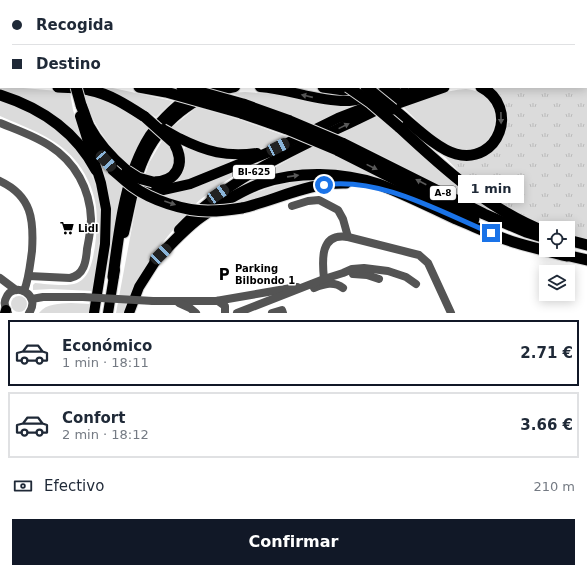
<!DOCTYPE html>
<html lang="es">
<head>
<meta charset="utf-8">
<style>
	:root { --surface:#fff; --page:#f6f6f7; --text:#1f2937; --muted:#747a83; --line:#e0e1e3; --accent:#111827 }
	body { margin:0; font-family:"DejaVu Sans",sans-serif; background:var(--page); color:var(--text); height:100vh; display:flex; flex-direction:column; font-size:15px; white-space:nowrap }
	* { box-sizing:border-box; margin:0 }
	p { font-size:13px; color:var(--muted) }
	.icon { flex:none; width:22px; height:22px; fill:none; stroke:currentColor; stroke-width:2; stroke-linecap:round; stroke-linejoin:round }
	.map { position:relative; height:313px; overflow:hidden }
	.details { display:flex; flex-direction:column; background:var(--surface); flex:1 }
	.details>* { flex:none }
	.hud { position:absolute; left:0px; top:0px; width:587px; height:88px; box-shadow:0 2px 10px #0003; display:grid; align-content:center; height:88px; padding:0 12px; background:var(--surface) }
	.fabs { position:absolute; left:539px; top:221px; display:grid; gap:8px }
	.fabs a { display:grid; place-items:center; width:36px; height:36px; border-radius:0px; background:var(--surface); box-shadow:0 2px 10px #0003; font-size:20px }
	.end { position:absolute; width:18px; height:18px; margin:-9px; border:5px solid #1a73e8; background:#fff; box-shadow:0 0 0 2px #fff }
	.from { border-radius:50% }
	.bubble { position:absolute; height:28px; border-radius:0px; background:var(--surface); box-shadow:0 2px 10px #0003; font-size:13px; font-weight:700; line-height:28px; text-align:center }
	.car { position:absolute; width:12px; height:24px; margin:-12px -6px; border-radius:5px; box-shadow:0 0 3px 1px #0007; background:linear-gradient(#222 24%,#8ab4d8 0 40%,#222 0 76%,#8ab4d8 0 86%,#222 0) }
	.hud b { display:flex; align-items:center; gap:14px; height:38px; font-size:15px }
	.hud b+b { border-top:1px solid var(--line) }
	.hud i { width:10px; height:10px; background:var(--text) }
	ul { padding:7px 0 0; list-style:none }
	li { display:flex; align-items:center; gap:12px; height:66px; margin:0 8px 6px; padding:0 4px; border:2px solid var(--line); border-radius:0px }
	li div { flex:1 }
	li b { display:block; font-size:15px }
	li em { font-style:normal; font-weight:700 }
	li.selected { border-color:var(--accent) }
	li>.icon { width:36px; height:36px; stroke-width:1.5 }
	.pay { display:flex; align-items:center; gap:10px; height:44px; padding:0 12px; font-size:15px }
	.pay p { margin-inline-start:auto }
	.cta { display:flex; gap:8px; margin-top:auto; padding:8px 12px }
	.cta a { flex:1; height:46px; border-radius:0px; background:var(--accent); color:#fff; font-size:16px; font-weight:700; line-height:46px; text-align:center }
	.map>svg:first-child { display:block }
	.green { fill:#dbdbdb }
	.park { fill:url(#park-tufts) }
	.lines { fill:none; stroke-linecap:round; stroke-linejoin:round }
	.major-casing { stroke:#dbdbdb; stroke-width:12 }
	.highway-casing { stroke:#dbdbdb; stroke-width:13 }
	.minor { stroke:#545454; stroke-width:8 }
	.major { stroke:#000; stroke-width:10 }
	.highway { stroke:#000; stroke-width:11 }
	.rail { stroke:#000; stroke-width:1.5; stroke-dasharray:6 2 1 2; stroke-linecap:butt }
	.major-bridge-casing { stroke:#dbdbdb; stroke-width:12; stroke-linecap:butt }
	.highway-bridge-casing { stroke:#dbdbdb; stroke-width:13; stroke-linecap:butt }
	.minor-bridge { stroke:#545454; stroke-width:8 }
	.major-bridge { stroke:#000; stroke-width:10 }
	.highway-bridge { stroke:#000; stroke-width:11 }
	.oneway { fill:#595959 }
	.route { stroke:#1a73e8; stroke-width:5 }
	.labels { text-anchor:middle; dominant-baseline:central; stroke-width:3; stroke-linejoin:round; paint-order:stroke }
	.shield { fill:#fff; stroke:#4c4c4c; stroke-width:1 }
	.shield-label { font-size:9px; font-weight:bold; fill:#000 }
	.poi-label { font-size:10px; font-weight:bold; fill:#000; stroke:#fff; text-anchor:start }
</style>
</head>
<body>
<div class="map">
<svg width="587" height="313" viewBox="0 0 587 313">
	<defs>
		<pattern id="park-tufts" width="24" height="20" patternUnits="userSpaceOnUse"><rect width="24" height="20" fill="#dbdbdb"/><path d="M3 7l-1-3M5 7V3M7 7l1-3M15 17l-1-3M17 17v-4M19 17l1-3" fill="none" stroke="#bababa"/></pattern>
	</defs>
	<rect width="100%" height="100%" fill="#fff"/>
	<!-- green -->
	<g class="green">
		<polygon points="0,86 70,92 73,110 85,146 0,91"/>
		<polygon points="96,87 108,87 173,101 156,117 130,101"/>
		<path d="M466,89C516,94 496,168 450,146C432,137 417,120 403,107C423,100 444,90 466,89Z"/>
		<path d="M82,92L115,104L151,129L131,167C107,146 92,122 82,92Z"/>
		<polygon points="245,92 273,94 326,105 347,105 363,103 316,125 231,93"/>
		<path d="M0,100C55,119 102,158 101,222C101,232 99,244 97,255C96,267 95,279 93,291L51,289L33,290V285L35,283C46,284 67,287 77,283C83,280 87,275 89,270C96,255 99,217 95,201C92,186 85,172 75,160C56,137 27,128 0,116Z"/>
		<polygon points="197,107 241,120 291,138 270,147 256,149 221,150 184,136 171,128"/>
		<path d="M379,114L499,215C444,190 392,159 337,134Z"/>
		<path d="M163,139C167,143 171,147 173,152C180,172 160,178 145,175L149,163Z"/>
		<polygon points="313,146 351,163 403,189 336,172 242,186"/>
		<path d="M186,147L209,156L231,160L228,164L189,181L166,186C184,177 187,169 184,149Z"/>
		<path d="M271,155C243,170 216,185 193,206L154,193Z"/>
		<polygon points="96,156 125,186 108,264 110,223"/>
		<path d="M305,180L329,181L226,207C253,192 275,184 305,180Z"/>
		<path d="M138,195L188,213C159,245 138,272 123,313H116Z"/>
		<circle cx="19" cy="304" r="8"/>
		<path d="M71,303L91,304L89,313H39C47,303 59,304 71,303Z"/>
	</g>
	<!-- park -->
	<path class="park" d="M586,60L587,62V239L568,234V228H551L516,213L494,199L464,177L443,155L445,154C469,167 496,159 504,132C507,122 508,111 503,101C500,95 495,91 491,87H586Z"/>
	<g class="lines">
		<defs>
			<g id="major">
				<polyline points="577,1 579,0"/>
				<polyline points="586,6 587,6"/>
				<path d="M260,87C289,89 316,101 345,101C361,101 380,94 395,88"/>
				<polyline points="399,99 422,87"/>
				<polyline points="80,116 101,183 106,209 105,244 94,313"/>
				<path d="M179,138C207,152 226,157 257,153"/>
				<polyline points="91,142 113,170"/>
				<polyline points="148,189 163,190 190,184 269,152 338,118 405,92"/>
				<path d="M179,230C234,171 314,142 385,106"/>
				<path d="M124,233C130,209 133,184 143,161C159,123 195,94 235,87"/>
				<polyline points="5,313 6,310"/>
				<polyline points="108,313 115,270"/>
				<polyline points="129,313 139,287 160,254"/>
			</g>
			<g id="highway">
				<polyline points="103,0 104,1"/>
				<polyline points="55,1 56,0"/>
				<polyline points="79,1 80,0"/>
				<polyline points="0,23 1,23"/>
				<polyline points="0,36 1,36"/>
				<polyline points="0,59 1,59"/>
				<polyline points="0,68 1,68"/>
				<polyline points="0,81 1,81"/>
				<path d="M58,87C68,88 79,87 89,90C110,94 128,106 145,117"/>
				<polyline points="139,87 166,92"/>
				<polyline points="323,87 344,90 370,87"/>
				<path d="M0,95C41,108 76,132 96,170"/>
				<polyline points="243,104 290,121"/>
				<path d="M81,105C84,112 86,119 89,126C98,143 112,158 127,171"/>
				<polyline points="384,108 444,87"/>
				<path d="M393,109C409,121 436,149 456,154C499,165 520,107 481,87"/>
				<polyline points="241,113 287,129"/>
				<path d="M399,127C443,168 489,210 546,232"/>
				<polyline points="342,143 484,214 526,232 546,238"/>
				<polyline points="337,150 474,219"/>
				<path d="M153,182C177,182 186,164 174,143"/>
				<path d="M242,208C276,200 310,182 346,183"/>
				<polyline points="568,240 587,245"/>
				<polyline points="561,254 587,260"/>
				<path d="M155,260C170,246 184,229 201,217C220,204 240,191 262,183C298,171 342,172 378,184C405,194 430,207 456,219C476,227 496,237 517,243C534,248 551,252 567,256"/>
				<path d="M113,277C119,231 125,175 150,136C164,116 183,100 203,87"/>
			</g>
		</defs>
		<!-- major casing -->
		<use href="#major" class="major-casing"/>
		<!-- highway casing -->
		<use href="#highway" class="highway-casing"/>
		<!-- minor -->
		<g class="minor">
			<polyline points="559,0 560,1"/>
			<polyline points="537,1 537,0"/>
			<polyline points="586,23 587,25"/>
			<path d="M0,123C17,130 35,136 50,146C75,162 90,189 91,219C91,229 89,239 87,249C86,262 84,275 70,278L29,276"/>
			<path d="M0,181C32,196 34,220 32,251C30,265 29,278 24,291"/>
			<polyline points="292,206 308,201 319,200 338,210 343,219 348,237"/>
			<polyline points="353,274 367,275 379,279"/>
			<polyline points="0,278 16,290"/>
			<path d="M324,279C322,260 320,232 348,237L411,253L419,255L428,263L451,313"/>
			<path d="M314,288C324,284 334,281 343,288"/>
			<polyline points="32,299 43,297 83,297"/>
			<polyline points="153,301 216,301 297,287"/>
			<polyline points="218,301 225,306 225,313"/>
			<polyline points="179,303 190,308 196,313"/>
			<path d="M8,313C5,308 3,303 6,298C14,280 42,295 29,313"/>
			<polyline points="237,313 324,279 343,273 352,269 364,268 388,271 406,277 416,284"/>
			<polyline points="272,313 282,310 283,313"/>
		</g>
		<!-- major -->
		<use href="#major" class="major"/>
		<!-- highway -->
		<use href="#highway" class="highway"/>
		<!-- rail -->
		<polyline class="rail" points="586,45 587,48"/>
		<defs>
			<polyline id="major-bridge" points="163,129 179,138"/>
			<g id="highway-bridge">
				<polyline points="76,87 81,105"/>
				<polyline points="182,87 243,104"/>
				<polyline points="348,87 371,103 399,127"/>
				<polyline points="366,87 393,109"/>
				<polyline points="166,92 241,113"/>
				<polyline points="145,117 174,143"/>
				<polyline points="290,121 342,143"/>
				<polyline points="287,129 337,150"/>
				<path d="M113,170C119,175 125,181 132,186C151,200 184,211 208,211C219,211 230,210 242,208"/>
				<polyline points="127,171 138,178 153,182"/>
			</g>
		</defs>
		<!-- major-bridge casing -->
		<use href="#major-bridge" class="major-bridge-casing"/>
		<!-- highway-bridge casing -->
		<use href="#highway-bridge" class="highway-bridge-casing"/>
		<!-- minor-bridge -->
		<polyline class="minor-bridge" points="83,297 153,301"/>
		<!-- major-bridge -->
		<use href="#major-bridge" class="major-bridge"/>
		<!-- highway-bridge -->
		<use href="#highway-bridge" class="highway-bridge"/>
	</g>
	<!-- one-way arrows -->
	<defs><path id="oneway-solid" d="M-6-.8H1V-3.2L6.5 0L1 3.2V.8H-6Z"/></defs>
	<g class="oneway">
		<use href="#oneway-solid" transform="translate(307 96) rotate(-167)"/>
		<use href="#oneway-solid" transform="translate(501 118) rotate(89)"/>
		<use href="#oneway-solid" transform="translate(344 126) rotate(-26)"/>
		<use href="#oneway-solid" transform="translate(372 167) rotate(26)"/>
		<use href="#oneway-solid" transform="translate(293 176) rotate(-8)"/>
		<use href="#oneway-solid" transform="translate(421 182) rotate(-153)"/>
		<use href="#oneway-solid" transform="translate(170 203) rotate(19)"/>
	</g>
	<g class="lines">
		<!-- route -->
		<path class="route" d="M324,185C381,177 440,212 491,233"/>
	</g>
	<!-- icons -->
	<defs>
		<symbol id="supermarket-bare" viewBox="-9 -9 18 18"><path d="M-6-5.5h2.5l.6 2H6L4.5 2H-2.5L-4.4-4H-6ZM-1.5 3.2a1.3 1.3 0 1 0 .1 0ZM3 3.2a1.3 1.3 0 1 0 .1 0Z" fill="#000" stroke="#fff" stroke-width="2.5" paint-order="stroke"/></symbol>
		<symbol id="parking-bare" viewBox="-9 -9 18 18"><path d="M-3.5-5.5H1a3.5 3.5 0 0 1 0 7H-1V5.5H-3.5ZM-1-3.4V-.6H.8a1.4 1.4 0 0 0 0-2.8Z" fill="#000" stroke="#fff" stroke-width="2.5" paint-order="stroke"/></symbol>
	</defs>
	<g fill-rule="evenodd">
		<use href="#supermarket-bare" x="57" y="218" width="20" height="20"/>
		<use href="#parking-bare" x="214" y="264" width="20" height="20"/>
	</g>
	<g class="labels">
		<!-- shield labels -->
		<g class="shield">
			<rect x="233" y="165" width="42" height="14" rx="3"/>
			<rect x="430" y="186" width="26" height="14" rx="3"/>
		</g>
		<g class="shield-label">
			<text x="254" y="172">BI-625</text>
			<text x="443" y="193">A-8</text>
		</g>
		<!-- poi labels -->
		<g class="poi-label">
			<text x="78" y="228">Lidl</text>
			<text x="235" y="268">Parking<tspan x="235" dy="12">Bilbondo 1</tspan></text>
		</g>
	</g>
</svg>
<div class="fabs">
<a><svg class="icon" aria-label="locate" viewBox="0 0 24 24"><circle cx="12" cy="12" r="6"/><path d="M12 2v4M12 18v4M2 12h4M18 12h4"/></svg></a>
<a><svg class="icon" aria-label="layers" viewBox="0 0 24 24"><path d="M12 4l9 5-9 5-9-5zM3 14l9 5 9-5"/></svg></a>
</div>
<i class="end from" style="left:324px;top:185px"></i>
<i class="end" style="left:491px;top:233px"></i>
<div class="bubble" style="left:458px;top:175px;width:66px">1 min</div>
<i class="car" style="left:278px;top:147px;rotate:63deg"></i>
<i class="car" style="left:106px;top:161px;rotate:138deg"></i>
<i class="car" style="left:218px;top:194px;rotate:56deg"></i>
<i class="car" style="left:161px;top:254px;rotate:46deg"></i>
<div class="hud">
<b><i class="from"></i>Recogida</b>
<b><i></i>Destino</b>
</div>
</div>
<section class="details">
<ul>
<li class="selected"><svg class="icon" aria-label="car" viewBox="0 0 24 24"><path d="M5 17H2v-5l4-1 3-4h7l3 4 3 1v5h-3M9 17h6M6 11h13"/><circle cx="7" cy="17" r="2"/><circle cx="17" cy="17" r="2"/></svg><div><b>Económico</b><p>1 min · 18:11</p></div><em>2.71 €</em></li>
<li><svg class="icon" aria-label="car" viewBox="0 0 24 24"><path d="M5 17H2v-5l4-1 3-4h7l3 4 3 1v5h-3M9 17h6M6 11h13"/><circle cx="7" cy="17" r="2"/><circle cx="17" cy="17" r="2"/></svg><div><b>Confort</b><p>2 min · 18:12</p></div><em>3.66 €</em></li>
</ul>
<div class="pay"><svg class="icon" aria-label="cash" viewBox="0 0 24 24"><path d="M3 7h18v10H3z"/><circle cx="12" cy="12" r="2"/></svg>Efectivo<p>210 m</p></div>
<div class="cta"><a>Confirmar</a></div>
</section>
</body>
</html>
